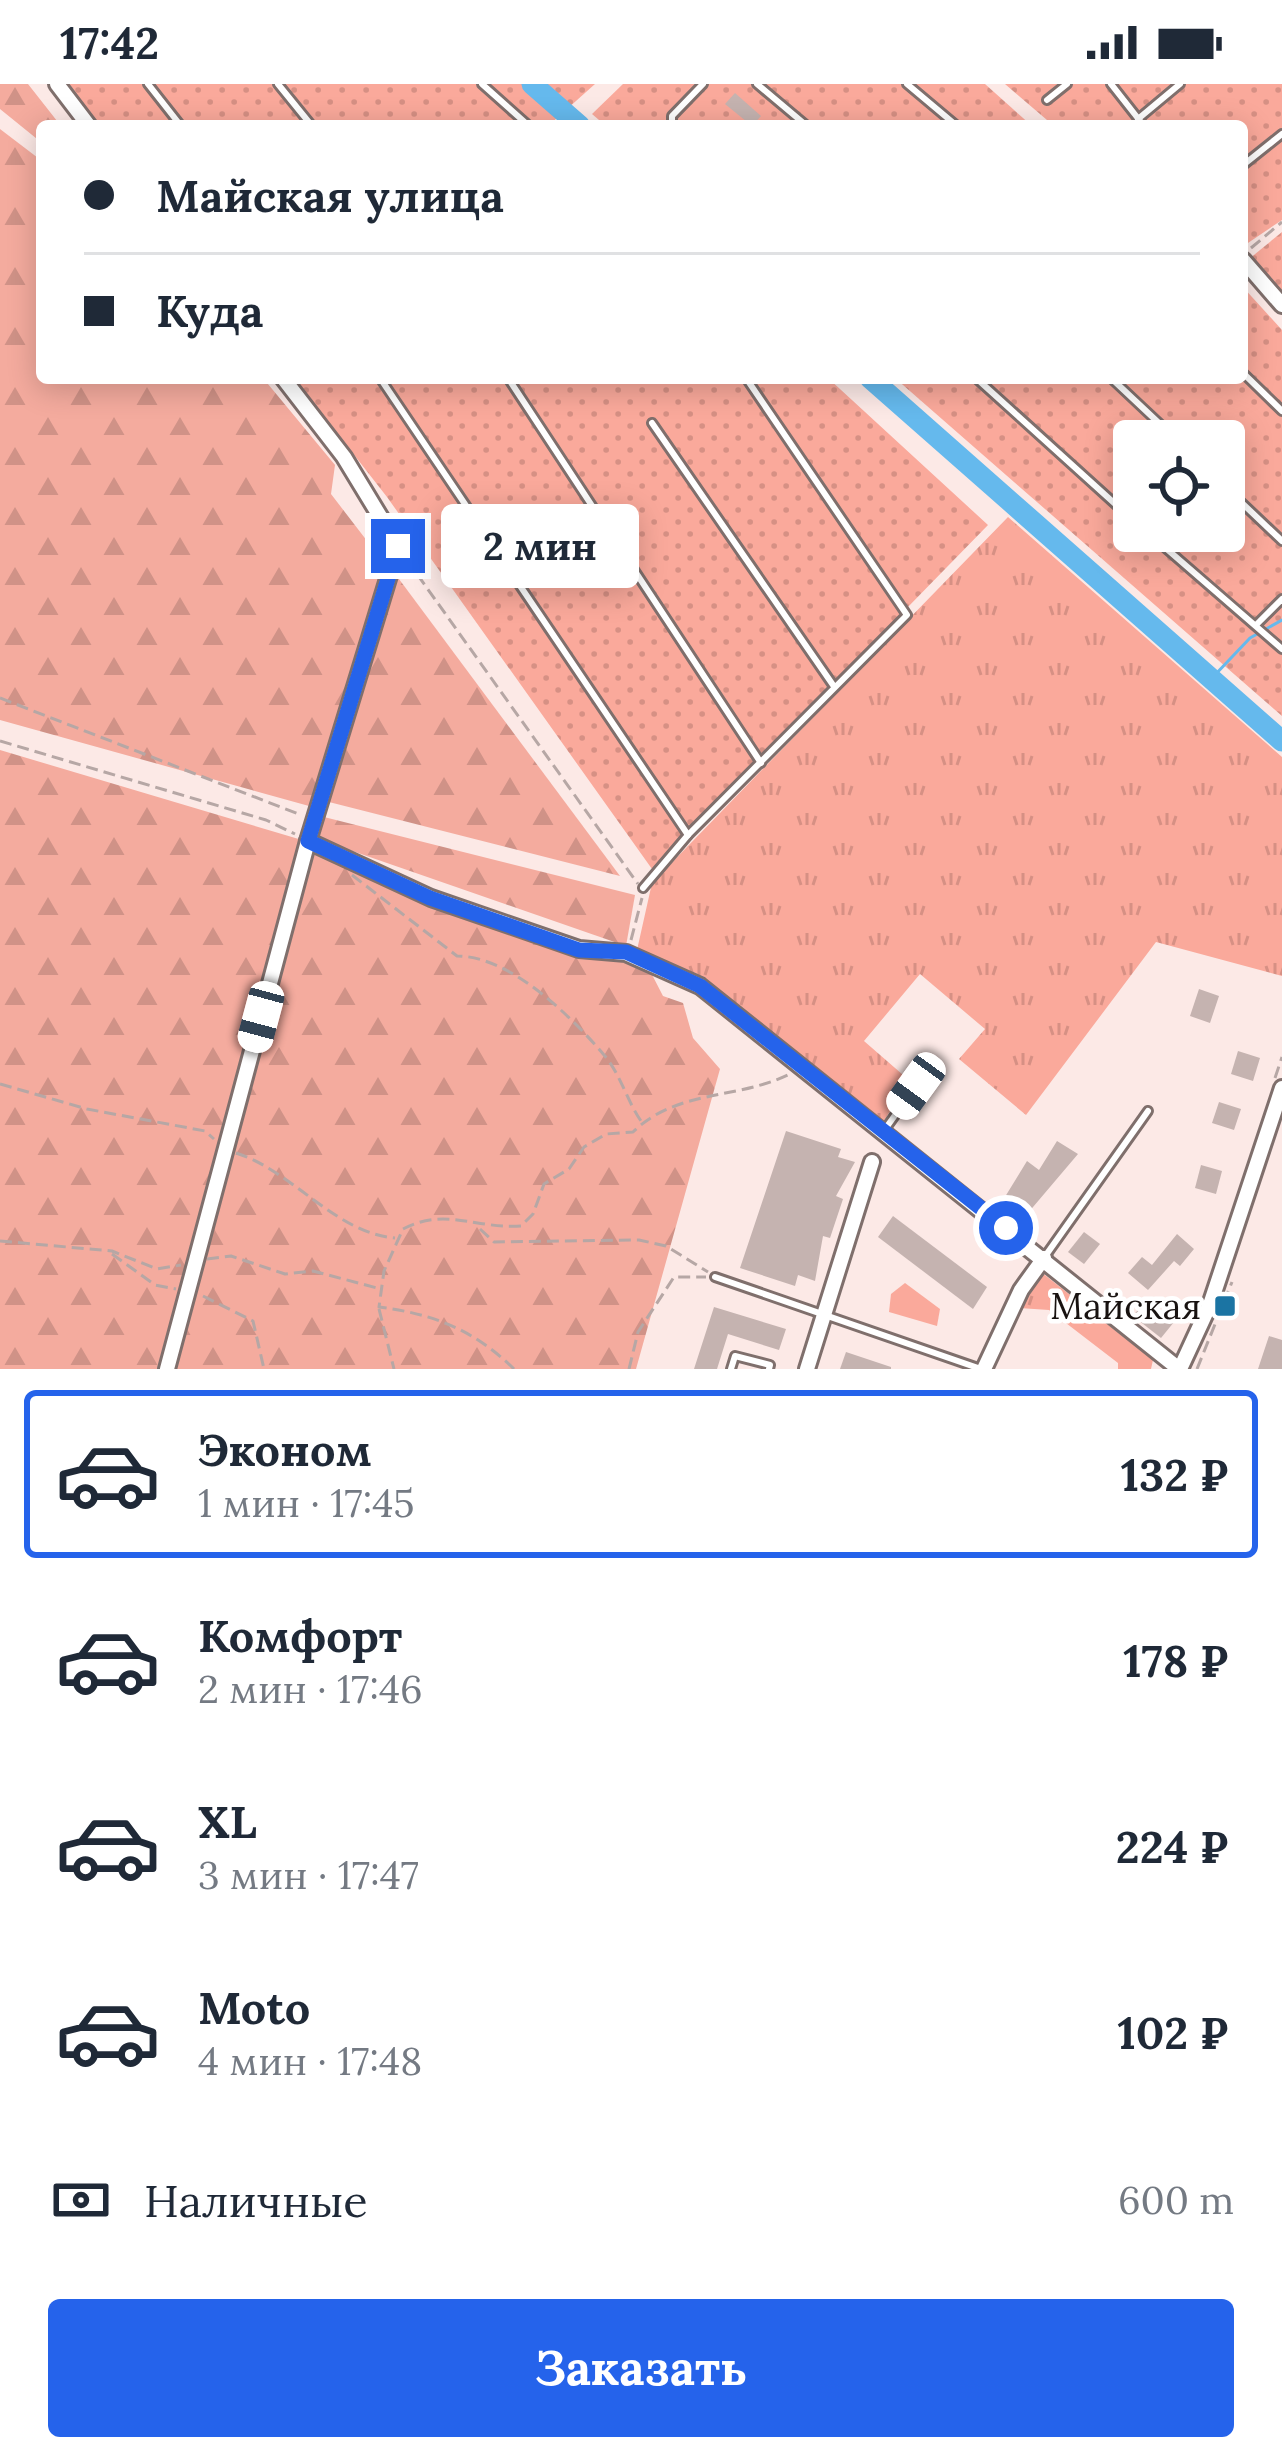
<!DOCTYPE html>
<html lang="ru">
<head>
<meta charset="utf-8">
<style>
	:root { --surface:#fff; --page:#f6f6f7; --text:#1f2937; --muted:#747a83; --line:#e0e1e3; --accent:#2563eb }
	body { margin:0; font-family:Lora,serif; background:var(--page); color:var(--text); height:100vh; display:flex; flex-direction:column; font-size:45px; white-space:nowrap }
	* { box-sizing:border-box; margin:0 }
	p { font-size:39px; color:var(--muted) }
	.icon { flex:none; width:66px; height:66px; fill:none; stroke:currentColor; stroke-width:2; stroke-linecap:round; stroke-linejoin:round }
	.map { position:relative; height:1285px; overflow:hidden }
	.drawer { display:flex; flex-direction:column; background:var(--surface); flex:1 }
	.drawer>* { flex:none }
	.hud { position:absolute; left:36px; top:36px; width:1212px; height:264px; border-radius:12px; box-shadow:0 6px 30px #0003; display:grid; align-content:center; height:264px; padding:0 48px; background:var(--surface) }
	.tools { position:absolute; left:1113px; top:336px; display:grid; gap:24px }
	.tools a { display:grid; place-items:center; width:132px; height:132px; border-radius:12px; background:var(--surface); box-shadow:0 6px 30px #0003; font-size:60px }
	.end { position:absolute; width:54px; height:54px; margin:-27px; border:15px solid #2563eb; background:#fff; box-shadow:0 0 0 6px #fff }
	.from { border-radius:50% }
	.bubble { position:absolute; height:84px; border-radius:12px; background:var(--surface); box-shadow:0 6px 30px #0003; font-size:39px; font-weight:800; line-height:84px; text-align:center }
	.car { position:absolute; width:36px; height:72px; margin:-36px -18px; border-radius:15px; box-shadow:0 0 9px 3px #0007; background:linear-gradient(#fff 24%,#345 0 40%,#fff 0 76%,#345 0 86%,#fff 0) }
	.hud b { display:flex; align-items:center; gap:42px; height:114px; font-size:45px }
	.hud b+b { border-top:3px solid var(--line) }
	.hud i { width:30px; height:30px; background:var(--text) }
	ul { padding:21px 0 0; list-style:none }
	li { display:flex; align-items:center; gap:36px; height:168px; margin:0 24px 18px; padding:0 24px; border:6px solid transparent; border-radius:12px }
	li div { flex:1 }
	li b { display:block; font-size:45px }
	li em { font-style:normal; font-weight:800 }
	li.selected { border-color:var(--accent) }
	li>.icon { width:108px; height:108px; stroke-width:1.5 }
	.pay { display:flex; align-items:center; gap:30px; height:132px; padding:0 48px; font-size:45px }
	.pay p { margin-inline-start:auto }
	.primary-button { display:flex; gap:24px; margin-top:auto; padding:24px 48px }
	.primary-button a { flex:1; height:138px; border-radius:12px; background:var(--accent); color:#fff; font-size:48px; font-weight:800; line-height:138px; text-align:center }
	.status { display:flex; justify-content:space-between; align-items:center; height:84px; padding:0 60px; background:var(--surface); direction:ltr }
	.status svg { height:33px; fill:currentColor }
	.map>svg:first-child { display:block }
	.grass { fill:url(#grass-tufts) }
	.forest { fill:url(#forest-firs) }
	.park { fill:#faa99b }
	.garden { fill:url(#garden-dots); fill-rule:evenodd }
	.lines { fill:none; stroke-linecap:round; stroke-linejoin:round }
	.stream { stroke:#65b9ed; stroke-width:3 }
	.river { stroke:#65b9ed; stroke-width:21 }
	.building { fill:#c5b3b0 }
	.service-casing { stroke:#7f6f6c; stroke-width:12 }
	.minor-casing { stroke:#7f6f6c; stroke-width:20 }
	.path { stroke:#b6a7a5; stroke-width:3; stroke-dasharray:12 6; stroke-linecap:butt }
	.service { stroke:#fff; stroke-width:6 }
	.minor { stroke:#fff; stroke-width:14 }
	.route { stroke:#2563eb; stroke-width:15 }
	.poi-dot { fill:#1b74a3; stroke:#fff; stroke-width:4.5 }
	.labels { text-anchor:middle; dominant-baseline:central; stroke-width:9; stroke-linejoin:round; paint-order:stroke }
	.poi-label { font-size:36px; fill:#181210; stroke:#fff; text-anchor:end }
</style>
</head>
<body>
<div class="status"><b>17:42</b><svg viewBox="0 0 49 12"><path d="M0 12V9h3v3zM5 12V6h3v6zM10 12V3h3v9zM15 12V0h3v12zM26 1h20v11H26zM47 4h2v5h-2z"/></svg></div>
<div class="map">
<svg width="1282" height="1285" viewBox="0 0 1282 1285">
	<defs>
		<pattern id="grass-tufts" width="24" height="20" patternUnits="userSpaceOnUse" patternTransform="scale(3)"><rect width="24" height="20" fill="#faa99b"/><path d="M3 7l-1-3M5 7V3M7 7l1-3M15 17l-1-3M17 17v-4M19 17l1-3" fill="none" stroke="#d69084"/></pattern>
		<pattern id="forest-firs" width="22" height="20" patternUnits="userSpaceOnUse" patternTransform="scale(3)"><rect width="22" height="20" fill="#f4ab9e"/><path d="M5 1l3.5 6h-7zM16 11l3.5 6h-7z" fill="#d09287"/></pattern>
		<pattern id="garden-dots" width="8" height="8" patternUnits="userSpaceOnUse" patternTransform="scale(3)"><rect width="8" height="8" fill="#faa99b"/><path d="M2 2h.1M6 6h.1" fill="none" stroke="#d69084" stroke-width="1.8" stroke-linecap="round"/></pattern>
	</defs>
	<rect width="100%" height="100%" fill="#fce9e6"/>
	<!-- grass -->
	<g class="grass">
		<polygon points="1008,433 1282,673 1282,892 1156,858 1026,1031 959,975 985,945 920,890 864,957 910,997 881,1041 702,896 637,866 652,799"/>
		<polygon points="1041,1188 1153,1276 1151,1285 1118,1285 1118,1279 1049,1226 1019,1224"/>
	</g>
	<!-- forest -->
	<g class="forest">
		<polygon points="0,0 28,0 61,42 42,42 42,59 0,25"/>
		<polygon points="0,45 42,77 42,294 263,294 335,381 331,410 384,479 309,722 0,636"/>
		<polygon points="396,491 620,792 325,717"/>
		<polygon points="0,666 302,756 161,1285 0,1285"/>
		<polygon points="324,733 635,811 626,862 315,754"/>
		<polygon points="313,765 646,879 663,912 683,919 693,954 720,985 636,1285 173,1285"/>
	</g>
	<!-- park -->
	<polygon class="park" points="905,1199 940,1225 937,1242 889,1228 891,1210"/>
	<!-- garden -->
	<g class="garden">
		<polygon points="64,0 595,0 548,42 97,42"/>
		<polygon points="623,0 985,0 1032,42 606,42 592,30"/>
		<polygon points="1005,0 1282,0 1282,136 1242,163 1242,42 1054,42"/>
		<polygon points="1282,148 1282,211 1249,175"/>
		<path d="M1242,202L1282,246V632L895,294H1242ZM1134,357H1224V447H1134Z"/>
		<polygon points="294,294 828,294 988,441 652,785 387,413"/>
	</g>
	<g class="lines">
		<!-- stream -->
		<polyline class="stream" points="1212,594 1250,554 1282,536"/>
		<!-- river -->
		<g class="river">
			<polyline points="532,0 580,42"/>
			<polyline points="870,294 1282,657"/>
		</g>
	</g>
	<!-- building -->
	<g class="building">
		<polygon points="735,9 761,32 752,42 725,20"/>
		<polygon points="1199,905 1219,912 1210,939 1190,932"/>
		<polygon points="1238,967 1260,974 1253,997 1231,990"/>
		<polygon points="1219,1018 1241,1025 1234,1046 1212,1039"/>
		<polygon points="786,1047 841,1065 838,1073 855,1078 836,1112 843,1115 830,1154 823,1152 815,1197 798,1191 795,1202 740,1184"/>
		<polygon points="1057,1057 1078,1070 1022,1136 1000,1121 1027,1077 1039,1086"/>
		<polygon points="1201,1081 1222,1087 1216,1110 1195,1104"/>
		<polygon points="893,1132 987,1203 973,1225 878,1153"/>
		<polygon points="1084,1148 1100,1160 1084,1180 1068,1168"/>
		<polygon points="1177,1150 1194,1165 1180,1182 1174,1177 1148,1206 1128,1189 1142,1173 1152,1181"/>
		<polygon points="1146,1216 1174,1238 1161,1254 1133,1232"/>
		<polygon points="714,1223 786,1245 779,1266 728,1250 717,1285 694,1285"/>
		<polygon points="1269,1252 1282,1256 1282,1285 1258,1285"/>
		<polygon points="846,1268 891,1283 891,1285 840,1285"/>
	</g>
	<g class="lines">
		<defs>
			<g id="service">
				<polyline points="148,0 181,42"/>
				<polyline points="278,0 312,42"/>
				<polyline points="482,0 529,42"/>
				<polyline points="757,0 807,42"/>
				<polyline points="907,0 957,42"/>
				<polyline points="1111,0 1144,42"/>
				<polyline points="1047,16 1067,0"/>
				<polyline points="1138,35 1180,0"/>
				<polyline points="672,42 672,32 703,0"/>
				<polyline points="1242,82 1282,50"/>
				<polyline points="1242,288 1282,327"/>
				<polyline points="380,294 688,751"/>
				<polyline points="508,294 761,679"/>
				<polyline points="976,294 1134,437"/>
				<polyline points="1111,294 1178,357"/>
				<polyline points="652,339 833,601"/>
				<polyline points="1224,402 1282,457"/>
				<polyline points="1146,447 1282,565"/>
				<polyline points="1256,541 1282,515"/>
				<polyline points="643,804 688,751 907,531 746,294"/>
				<polyline points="883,1048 916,1002"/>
				<polyline points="1046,1171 1148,1027"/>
				<polyline points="715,1193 981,1285"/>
				<polyline points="731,1285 735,1272 770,1281 769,1285"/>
			</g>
			<g id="minor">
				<polyline points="57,0 89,42"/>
				<polyline points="1243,176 1282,221"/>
				<polyline points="308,757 431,814 579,865 626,869 700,902 1179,1285"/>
				<polyline points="167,1285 308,757 398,462 344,373 283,294"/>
				<polyline points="807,1285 872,1078"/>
				<polyline points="984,1285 1021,1206 1044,1174"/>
				<polyline points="1180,1285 1211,1218 1282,1004"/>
			</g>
		</defs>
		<!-- service casing -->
		<use href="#service" class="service-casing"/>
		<!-- minor casing -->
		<use href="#minor" class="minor-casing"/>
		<!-- path -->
		<g class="path">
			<polyline points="1251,164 1282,138"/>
			<polyline points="407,476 638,800"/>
			<polyline points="0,614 301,731"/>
			<polyline points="0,657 266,736 295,750"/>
			<path d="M352,791L457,872C510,872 571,932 604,971C620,989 627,1017 641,1037"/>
			<polyline points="631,856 642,814"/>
			<polyline points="1275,994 1282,973"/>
			<polyline points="0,1000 87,1025 205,1047 214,1055"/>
			<path d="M236,1069C293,1087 335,1149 395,1154"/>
			<polyline points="480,1145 494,1158 639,1156 666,1162 708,1188"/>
			<polyline points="0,1157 112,1167 157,1185 181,1181"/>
			<polyline points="112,1170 155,1201 176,1205"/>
			<polyline points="207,1175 231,1172 285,1190 313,1187 377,1204"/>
			<polyline points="203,1212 253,1237 264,1285"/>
			<polyline points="379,1225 394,1285"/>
			<path d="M514,1285C474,1246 434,1230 379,1223L384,1187L403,1145C445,1123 475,1145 521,1142L533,1130L544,1100L569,1085L584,1063L606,1050L633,1048C677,1005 737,1016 790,990"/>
			<polyline points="629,1285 638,1248 674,1193 706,1193"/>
			<polyline points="1197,1285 1232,1198"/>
		</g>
		<!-- service -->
		<use href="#service" class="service"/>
		<!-- minor -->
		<use href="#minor" class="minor"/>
	</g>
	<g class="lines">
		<!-- route -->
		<polyline class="route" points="398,462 308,757 430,814 579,866 626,868 700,902 1006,1144"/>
	</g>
	<!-- markers -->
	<rect class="poi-dot" x="1213" y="1210" width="24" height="24" rx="6"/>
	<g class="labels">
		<!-- poi labels -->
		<g class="poi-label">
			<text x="1201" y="1222">Майская</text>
		</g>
	</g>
</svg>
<div class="tools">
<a><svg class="icon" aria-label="locate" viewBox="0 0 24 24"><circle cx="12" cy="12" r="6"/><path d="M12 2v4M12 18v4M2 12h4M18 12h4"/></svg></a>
</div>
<i class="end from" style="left:1006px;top:1144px"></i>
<i class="end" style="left:398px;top:462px"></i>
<div class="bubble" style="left:441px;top:420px;width:198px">2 мин</div>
<i class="car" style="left:261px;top:933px;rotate:195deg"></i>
<i class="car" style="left:916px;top:1002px;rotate:216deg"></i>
<div class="hud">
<b><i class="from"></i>Майская улица</b>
<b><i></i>Куда</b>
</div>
</div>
<section class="drawer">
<ul>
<li class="selected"><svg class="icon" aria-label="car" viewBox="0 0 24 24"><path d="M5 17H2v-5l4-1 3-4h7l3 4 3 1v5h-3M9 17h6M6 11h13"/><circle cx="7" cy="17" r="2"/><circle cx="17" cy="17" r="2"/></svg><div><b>Эконом</b><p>1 мин · 17:45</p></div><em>132 ₽</em></li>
<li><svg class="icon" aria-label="car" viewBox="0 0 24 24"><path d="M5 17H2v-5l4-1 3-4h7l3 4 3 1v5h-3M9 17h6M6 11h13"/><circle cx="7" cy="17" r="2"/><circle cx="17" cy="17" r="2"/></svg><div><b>Комфорт</b><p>2 мин · 17:46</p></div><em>178 ₽</em></li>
<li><svg class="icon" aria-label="car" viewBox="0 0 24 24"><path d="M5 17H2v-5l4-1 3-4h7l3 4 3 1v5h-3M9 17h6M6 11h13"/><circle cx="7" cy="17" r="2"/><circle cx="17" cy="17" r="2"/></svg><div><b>XL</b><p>3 мин · 17:47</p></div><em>224 ₽</em></li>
<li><svg class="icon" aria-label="car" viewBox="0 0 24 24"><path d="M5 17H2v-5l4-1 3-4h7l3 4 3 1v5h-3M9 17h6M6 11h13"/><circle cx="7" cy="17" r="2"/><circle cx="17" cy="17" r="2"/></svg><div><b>Moto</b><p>4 мин · 17:48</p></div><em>102 ₽</em></li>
</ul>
<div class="pay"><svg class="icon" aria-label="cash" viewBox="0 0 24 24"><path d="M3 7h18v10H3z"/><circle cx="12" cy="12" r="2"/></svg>Наличные<p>600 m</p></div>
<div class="primary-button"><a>Заказать</a></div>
</section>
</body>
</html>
